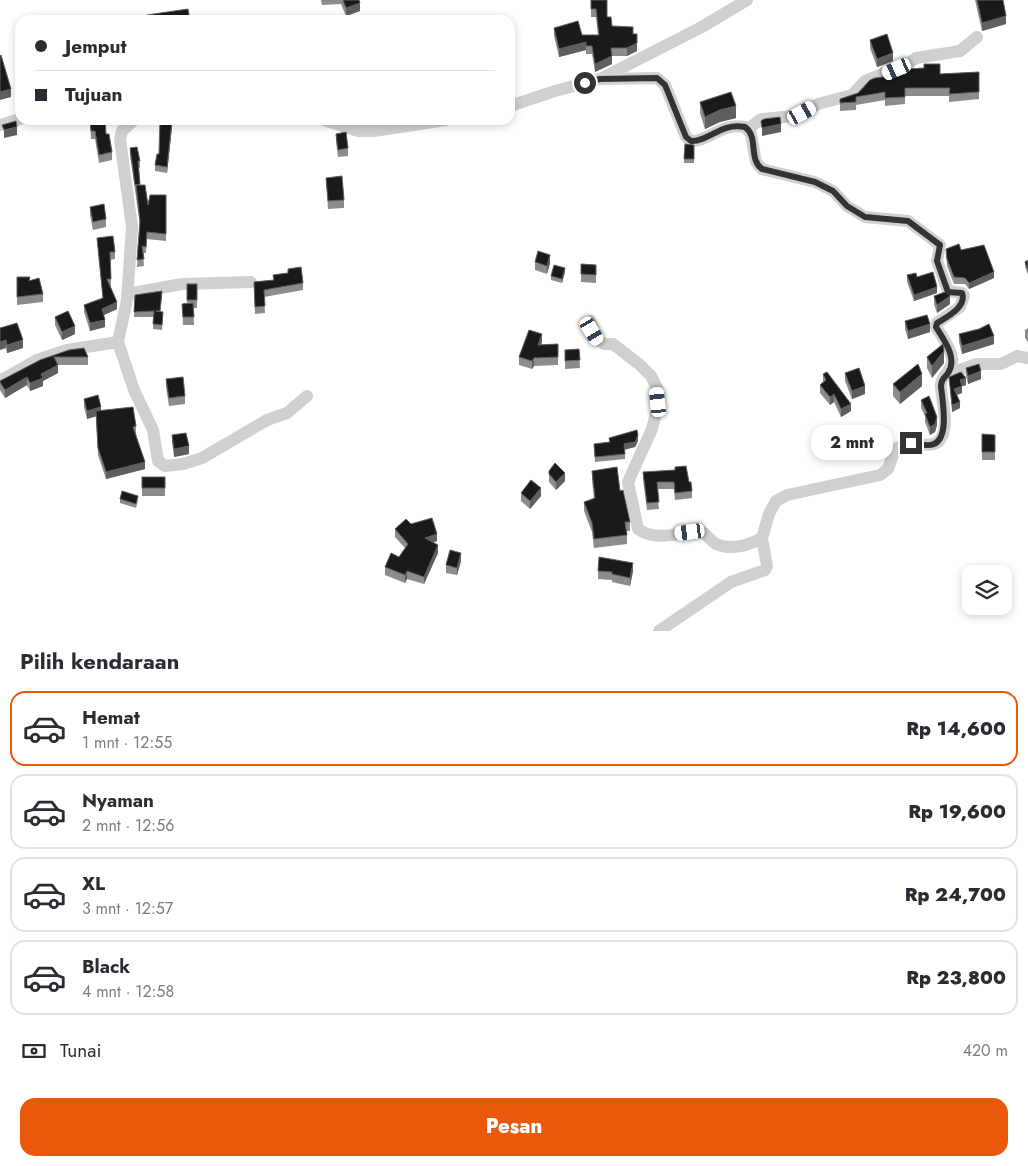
<!DOCTYPE html>
<html lang="id">
<head>
<meta charset="utf-8">
<style>
	:root { --surface:#fff; --page:#f2f2f3; --text:#2b2b33; --muted:#7c7c81; --line:#e1e1e2; --accent:#ea580c }
	body { margin:0; font-family:Jost,sans-serif; background:var(--page); color:var(--text); height:100vh; display:flex; flex-direction:column; font-size:19px; white-space:nowrap }
	* { box-sizing:border-box; margin:0 }
	p { font-size:16px; color:var(--muted) }
	.icon { flex:none; width:28px; height:28px; fill:none; stroke:currentColor; stroke-width:2; stroke-linecap:round; stroke-linejoin:round }
	.map { position:relative; height:631px; overflow:hidden }
	.side { display:flex; flex-direction:column; background:var(--surface); flex:1 }
	.side>* { flex:none }
	.banner { position:absolute; left:15px; top:15px; width:500px; height:110px; border-radius:15px; box-shadow:0 2px 8px #0003; display:grid; align-content:center; height:110px; padding:0 20px; background:var(--surface) }
	.fabs { position:absolute; left:962px; top:565px; display:grid; gap:10px }
	.fabs a { display:grid; place-items:center; width:50px; height:50px; border-radius:10px; background:var(--surface); box-shadow:0 2px 8px #0003; font-size:25px }
	.end { position:absolute; width:22px; height:22px; margin:-11px; border:6px solid #333; background:#fff; box-shadow:0 0 0 2px #fff }
	.from { border-radius:50% }
	.bubble { position:absolute; height:35px; border-radius:15px; background:var(--surface); box-shadow:0 2px 8px #0003; font-size:16px; font-weight:800; line-height:35px; text-align:center }
	.car { position:absolute; width:15px; height:30px; margin:-15px -8px; border-radius:6px; box-shadow:0 0 4px 1px #0007; background:linear-gradient(#fff 24%,#345 0 40%,#fff 0 76%,#345 0 86%,#fff 0) }
	.banner b { display:flex; align-items:center; gap:18px; height:48px; font-size:19px }
	.banner b+b { border-top:1px solid var(--line) }
	.banner i { width:12px; height:12px; background:var(--text) }
	ul { padding:0; list-style:none }
	li { display:flex; align-items:center; gap:15px; height:75px; margin:0 10px 8px; padding:0 10px; border:2px solid var(--line); border-radius:15px }
	li div { flex:1 }
	li b { display:block; font-size:19px }
	li em { font-style:normal; font-weight:800 }
	li.active { border-color:var(--accent) }
	li>.icon { width:45px; height:45px; stroke-width:1.5 }
	h2 { padding:0 20px; font-size:22px; line-height:60px }
	.pay { display:flex; align-items:center; gap:12px; height:55px; padding:0 20px; font-size:19px }
	.pay p { margin-inline-start:auto }
	.action { display:flex; gap:10px; margin-top:auto; padding:10px 20px }
	.action a { flex:1; height:58px; border-radius:15px; background:var(--accent); color:#fff; font-size:20px; font-weight:800; line-height:58px; text-align:center }
	.map>svg:first-child { display:block }
	.lines { fill:none; stroke-linecap:round; stroke-linejoin:round }
	.street { stroke:#d0d0d0; stroke-width:12 }
	.wall { fill:#8c8c8c }
	.shaded-wall { fill:#5f5f5f }
	.building { fill:#1a1a1a; stroke:#5f5f5f }
	.route { stroke:#333; stroke-width:6 }
</style>
</head>
<body>
<div class="map">
<svg width="1028" height="631" viewBox="0 0 1028 631">
	<rect width="100%" height="100%" fill="#fff"/>
	<g class="lines">
		<!-- street -->
		<g class="street">
			<path d="M600,79L657,78L665,85L686,137L691,141C708,142 722,122 745,127L751,134L756,162L762,169L815,182L833,191L847,206L865,217L908,221L940,245L937,261L948,291L962,293L964,296L960,307L937,323L936,327C942,336 950,347 952,358C954,370 941,375 941,385C941,400 951,428 939,441C930,450 911,439 895,449L888,469L880,475L787,495L776,501L769,514L762,538L767,566L765,570L731,582L659,631"/>
			<polyline points="510,106 555,91 600,79 700,28 747,0"/>
			<polyline points="324,120 358,131 374,131 446,120"/>
			<polyline points="0,125 20,119"/>
			<polyline points="748,129 761,119 794,116 818,104 852,95 865,81 872,78 907,64 916,58 960,51 977,37"/>
			<polyline points="127,294 182,284 251,282"/>
			<path d="M590,321L598,340L604,344H613L640,365L651,376L657,388L659,402L652,429L628,482L638,529C657,543 680,531 701,532C708,534 710,541 716,544C732,551 749,545 762,538"/>
			<polyline points="118,342 127,300 132,227 120,139 122,131 134,120"/>
			<polyline points="948,374 977,364 1001,364 1017,356 1028,358"/>
			<polyline points="0,381 37,360 67,350 118,342 134,390 153,430 158,461 165,466 183,464 202,458 267,420 287,413 307,396"/>
		</g>
	</g>
	<!-- wall -->
	<g class="wall">
		<polygon points="321,0 359,0 360,11 346,16 341,4 322,5"/>
		<polygon points="591,0 607,17 612,26 633,34 637,51 627,56 612,56 612,64 595,72 592,54 586,54 586,50 559,57 554,36 554,28 582,35 598,35 596,17 591,17"/>
		<polygon points="975,0 1003,0 1006,24 982,31"/>
		<polygon points="870,40 893,61 877,67 870,48"/>
		<polygon points="979,72 979,99 949,102 949,96 905,96 905,104 885,106 885,100 856,105 856,110 840,111 840,99 940,74"/>
		<polygon points="700,102 736,118 720,122 705,129 700,113"/>
		<polygon points="90,120 106,134 112,152 112,160 99,163 95,139 91,139"/>
		<polygon points="172,127 167,173 155,171 155,165"/>
		<polygon points="336,134 348,148 348,156 338,157 336,142"/>
		<polygon points="685,144 694,145 694,163 684,163"/>
		<polygon points="130,148 140,161 140,168 139,168 140,185 148,205 166,195 166,241 147,239 146,253 143,253 144,266 137,267 140,225 130,155"/>
		<polygon points="326,178 344,200 344,208 328,209"/>
		<polygon points="90,207 106,219 106,227 93,230 90,215"/>
		<polygon points="97,238 115,252 115,259 110,260 111,279 111,286 110,286 117,309 104,315 105,327 90,331 84,312 84,305 103,299"/>
		<polygon points="946,249 961,250 994,278 969,289 965,284 954,284 947,266"/>
		<polygon points="1028,260 1028,275 1025,266 1025,262"/>
		<polygon points="535,262 550,263 547,274 535,270"/>
		<polygon points="581,264 596,265 596,283 581,282"/>
		<polygon points="288,269 303,283 303,290 264,297 265,313 255,314 254,282 273,280 273,275 288,273"/>
		<polygon points="565,272 562,283 551,280 551,276"/>
		<polygon points="907,275 917,277 937,293 914,301 907,282"/>
		<polygon points="17,277 30,280 43,294 43,302 17,305"/>
		<polygon points="187,284 197,284 197,308 193,308 194,325 183,325 182,304 187,303"/>
		<polygon points="135,295 162,296 160,312 163,317 162,330 153,329 153,317 134,317"/>
		<polygon points="934,296 950,304 937,313 934,304"/>
		<polygon points="55,317 75,334 62,340 55,325"/>
		<polygon points="905,321 930,332 908,339 905,329"/>
		<polygon points="0,328 23,348 7,353"/>
		<polygon points="1028,328 1028,342 1025,338 1025,330"/>
		<polygon points="959,334 994,344 962,354 959,342"/>
		<polygon points="542,342 541,345 558,344 558,365 534,366 532,369 519,365 519,357"/>
		<polygon points="579,349 580,368 565,369 565,350"/>
		<polygon points="69,350 88,357 88,365 58,365 58,373 43,381 43,386 30,391 27,385 5,398 0,390 0,381"/>
		<polygon points="927,357 944,363 932,378 927,368"/>
		<polygon points="966,368 981,379 968,384 966,376"/>
		<polygon points="845,373 865,394 852,399 845,381"/>
		<polygon points="823,374 851,411 841,417 834,402 830,405 820,393 820,385 823,382"/>
		<polygon points="949,377 966,385 962,386 962,393 956,395 960,408 952,412"/>
		<polygon points="166,379 185,396 185,404 169,406 166,387"/>
		<polygon points="893,384 922,386 900,404 893,396"/>
		<polygon points="84,399 101,410 136,426 136,434 145,469 106,479 98,455 96,416 87,419 84,407"/>
		<polygon points="921,400 937,425 935,432 930,435 925,422 925,416 921,408"/>
		<polygon points="982,434 995,435 995,460 982,460"/>
		<polygon points="172,435 189,454 174,457 172,443"/>
		<polygon points="609,438 638,441 635,447 625,449 625,459 595,462 594,444 609,442"/>
		<polygon points="549,471 565,481 556,490 549,482"/>
		<polygon points="592,471 620,491 630,522 630,531 627,531 627,544 594,548 592,532 584,511 584,502 594,499 592,480"/>
		<polygon points="643,472 689,482 692,491 692,498 675,500 674,489 657,489 659,509 647,510 643,479"/>
		<rect x="142" y="477" width="23" height="19"/>
		<polygon points="521,493 541,496 530,509 521,501"/>
		<polygon points="120,499 138,500 136,508 120,503"/>
		<polygon points="411,524 437,541 434,542 438,553 424,584 407,579 405,583 385,575 385,567 399,557 405,548 395,537 395,529"/>
		<polygon points="461,561 457,575 446,573 446,565"/>
		<polygon points="598,571 633,571 630,586 612,582 612,580 598,579"/>
	</g>
	<!-- shaded-wall -->
	<g class="shaded-wall">
		<polygon points="360,3 360,11 346,16 346,8"/>
		<polygon points="1006,16 1006,24 982,31 982,23"/>
		<polygon points="586,42 586,50 559,57 559,49"/>
		<polygon points="637,42 637,51 627,56 627,48"/>
		<polygon points="893,53 893,61 877,67 877,59"/>
		<polygon points="612,56 612,64 595,72 595,64"/>
		<polygon points="11,89 11,97 0,100 0,92"/>
		<polygon points="736,106 736,118 720,122 705,129 705,117 720,110"/>
		<polygon points="172,121 172,127 167,173 167,167"/>
		<polygon points="781,124 781,132 762,136 762,128"/>
		<polygon points="17,127 17,135 4,138 4,130"/>
		<polygon points="550,255 550,263 547,274 547,266"/>
		<polygon points="565,268 565,272 562,283 562,279"/>
		<polygon points="994,272 994,278 969,289 969,283"/>
		<polygon points="937,287 937,293 914,301 914,295"/>
		<polygon points="950,296 950,304 937,313 937,305"/>
		<polygon points="117,302 117,309 102,316 102,309"/>
		<polygon points="105,320 105,327 90,331 90,323"/>
		<polygon points="930,324 930,332 908,339 908,331"/>
		<polygon points="75,326 75,334 62,340 62,332"/>
		<polygon points="542,334 542,342 538,353 538,345"/>
		<polygon points="994,336 994,344 962,354 962,346"/>
		<polygon points="6,340 6,348 0,350 0,342"/>
		<polygon points="23,340 23,348 7,353 7,345"/>
		<polygon points="944,351 944,363 932,378 932,366"/>
		<polygon points="534,358 534,366 532,369 532,361"/>
		<polygon points="58,365 58,373 43,381 43,386 30,391 30,383 41,374"/>
		<polygon points="981,371 981,379 968,384 968,376"/>
		<polygon points="922,374 922,386 900,404 900,392"/>
		<polygon points="27,377 27,385 5,398 5,390"/>
		<polygon points="966,378 966,385 960,387 960,380"/>
		<polygon points="865,386 865,394 852,399 852,391"/>
		<polygon points="962,386 962,393 954,396 954,389"/>
		<polygon points="834,394 834,402 830,405 830,397"/>
		<polygon points="960,402 960,408 952,412 952,405"/>
		<polygon points="851,404 851,411 841,417 841,409"/>
		<polygon points="101,407 101,415 87,419 87,411"/>
		<polygon points="937,417 937,425 935,432 930,435 930,427"/>
		<polygon points="638,435 638,441 635,447 624,450 624,444"/>
		<polygon points="189,446 189,454 174,457 174,449"/>
		<polygon points="145,462 145,469 106,479 106,472"/>
		<polygon points="565,473 565,481 556,490 556,482"/>
		<polygon points="541,488 541,496 530,509 530,501"/>
		<polygon points="437,534 437,541 425,545 425,538"/>
		<polygon points="438,545 438,553 424,584 424,577"/>
		<polygon points="461,553 461,561 457,575 457,568"/>
		<polygon points="633,563 633,571 630,586 630,578"/>
		<polygon points="407,571 407,579 405,583 405,575"/>
	</g>
	<!-- building -->
	<g class="building">
		<polygon points="343,0 359,0 360,3 346,8"/>
		<polygon points="591,0 607,0 607,17 611,17 612,26 633,27 633,34 637,34 637,43 627,48 611,48 612,56 595,64 592,46 586,46 586,42 559,49 554,28 578,21 582,35 599,35 596,9 591,9"/>
		<polygon points="977,0 1003,0 1006,16 982,23"/>
		<polygon points="188,9 190,20 145,20 148,20 147,15"/>
		<polygon points="887,34 893,53 877,59 870,40"/>
		<polygon points="1,55 11,89 0,92 0,56"/>
		<polygon points="924,64 940,64 940,74 979,72 979,92 949,94 950,88 905,88 905,97 885,98 885,92 856,97 856,102 840,103 840,99 858,93 870,80 875,78 906,74 906,69 924,68"/>
		<polygon points="731,92 736,106 720,110 705,117 700,102"/>
		<polygon points="780,117 781,124 762,128 761,121 764,119"/>
		<polygon points="90,120 105,120 106,134 109,134 112,152 99,155 95,131 91,131"/>
		<polygon points="16,121 17,127 4,130 2,125"/>
		<polygon points="160,121 172,121 167,167 155,165 157,154 159,154"/>
		<polygon points="346,132 348,148 338,150 336,134"/>
		<polygon points="685,144 694,145 694,159 684,159"/>
		<polygon points="137,147 140,161 138,161 140,184 135,185 130,148"/>
		<polygon points="342,176 344,200 328,201 326,178"/>
		<polygon points="136,185 145,185 148,205 150,195 166,195 166,234 147,232 146,247 142,246 144,259 137,260 140,221"/>
		<polygon points="104,204 106,219 93,222 90,207"/>
		<polygon points="113,236 115,252 110,252 111,279 107,279 117,302 102,309 105,320 90,323 84,305 103,298 97,238"/>
		<polygon points="959,244 961,250 984,245 994,272 969,283 965,278 954,277 947,259 946,249"/>
		<polygon points="538,251 550,255 547,266 535,262"/>
		<polygon points="1028,260 1028,271 1025,262"/>
		<polygon points="581,264 596,265 596,275 581,274"/>
		<polygon points="554,265 565,268 562,279 551,276"/>
		<polygon points="301,267 303,283 264,290 265,306 255,307 254,282 274,280 273,275 288,273 288,269"/>
		<polygon points="933,272 937,287 914,295 907,275 916,273 917,277"/>
		<polygon points="17,277 30,277 29,281 39,278 43,294 17,297"/>
		<rect x="187" y="284" width="10" height="16"/>
		<polygon points="162,291 160,311 156,311 163,312 162,325 153,324 154,311 134,312 135,295"/>
		<polygon points="948,291 950,296 937,305 934,296"/>
		<polygon points="193,303 194,317 183,317 182,304"/>
		<polygon points="68,311 75,326 62,332 55,317"/>
		<polygon points="927,315 930,324 908,331 905,321"/>
		<polygon points="17,323 23,340 7,345 6,340 0,342 0,328"/>
		<polygon points="989,324 994,336 962,346 959,334 979,329"/>
		<polygon points="529,330 542,334 538,345 558,344 558,357 534,358 532,361 519,357"/>
		<polygon points="943,344 944,351 932,366 927,357"/>
		<polygon points="84,348 88,357 54,357 58,365 41,374 43,378 30,383 27,377 5,390 0,382 0,381 40,360 69,350"/>
		<polygon points="579,349 580,360 565,361 565,350"/>
		<polygon points="918,364 922,374 900,392 893,384"/>
		<polygon points="979,364 981,371 968,376 966,368"/>
		<polygon points="859,368 865,386 852,391 845,373"/>
		<polygon points="827,372 851,404 841,409 834,394 830,397 820,385 826,380 823,374"/>
		<polygon points="961,372 966,378 960,380 962,386 954,389 960,402 952,405 949,377"/>
		<polygon points="183,377 185,396 169,398 166,379"/>
		<polygon points="98,395 101,407 87,411 84,399"/>
		<polygon points="929,396 937,417 935,424 930,427 925,414 927,413 921,400"/>
		<polygon points="133,407 136,426 133,427 145,462 106,472 98,448 96,411"/>
		<polygon points="637,430 638,435 635,442 624,444 625,454 595,457 594,444 610,442 609,438"/>
		<polygon points="186,433 189,446 174,449 172,435"/>
		<polygon points="982,434 995,435 995,452 982,452"/>
		<polygon points="555,463 565,473 556,482 549,474 549,471"/>
		<polygon points="686,466 689,482 691,482 692,491 675,493 674,482 657,482 659,502 647,503 643,472 675,470 675,467"/>
		<polygon points="617,467 620,491 623,490 630,522 625,522 627,535 594,539 592,523 584,502 595,498 592,471"/>
		<rect x="142" y="477" width="23" height="11"/>
		<polygon points="531,480 541,488 530,501 521,493"/>
		<polygon points="122,491 138,496 136,504 120,499"/>
		<polygon points="432,518 437,534 425,538 438,545 424,577 407,571 405,575 385,567 391,553 399,557 408,544 395,529 406,519 411,524"/>
		<polygon points="450,550 461,553 457,568 446,565"/>
		<polygon points="599,557 633,563 630,578 612,574 612,572 598,571"/>
	</g>
	<g class="lines">
		<!-- route -->
		<path class="route" d="M585,83L600,79L657,78L665,85L686,137L691,141C708,142 721,122 745,127C759,137 748,159 762,169L815,182L833,191L847,206L865,217L908,221L940,245L937,261L948,292L962,293C967,307 947,317 937,323L936,327C944,340 958,358 948,373C945,378 941,378 941,386C942,399 950,437 934,444C928,447 918,444 911,443"/>
	</g>
</svg>
<div class="fabs">
<a><svg class="icon" aria-label="layers" viewBox="0 0 24 24"><path d="M12 4l9 5-9 5-9-5zM3 14l9 5 9-5"/></svg></a>
</div>
<i class="end from" style="left:585px;top:83px"></i>
<i class="end" style="left:911px;top:443px"></i>
<div class="bubble" style="left:811px;top:425px;width:82px">2 mnt</div>
<i class="car" style="left:897px;top:69px;rotate:246deg"></i>
<i class="car" style="left:802px;top:113px;rotate:61deg"></i>
<i class="car" style="left:592px;top:331px;rotate:149deg"></i>
<i class="car" style="left:658px;top:402px;rotate:354deg"></i>
<i class="car" style="left:690px;top:532px;rotate:263deg"></i>
<div class="banner">
<b><i class="from"></i>Jemput</b>
<b><i></i>Tujuan</b>
</div>
</div>
<section class="side">
<h2>Pilih kendaraan</h2>
<ul>
<li class="active"><svg class="icon" aria-label="car" viewBox="0 0 24 24"><path d="M5 17H2v-5l4-1 3-4h7l3 4 3 1v5h-3M9 17h6M6 11h13"/><circle cx="7" cy="17" r="2"/><circle cx="17" cy="17" r="2"/></svg><div><b>Hemat</b><p>1 mnt · 12:55</p></div><em>Rp 14,600</em></li>
<li><svg class="icon" aria-label="car" viewBox="0 0 24 24"><path d="M5 17H2v-5l4-1 3-4h7l3 4 3 1v5h-3M9 17h6M6 11h13"/><circle cx="7" cy="17" r="2"/><circle cx="17" cy="17" r="2"/></svg><div><b>Nyaman</b><p>2 mnt · 12:56</p></div><em>Rp 19,600</em></li>
<li><svg class="icon" aria-label="car" viewBox="0 0 24 24"><path d="M5 17H2v-5l4-1 3-4h7l3 4 3 1v5h-3M9 17h6M6 11h13"/><circle cx="7" cy="17" r="2"/><circle cx="17" cy="17" r="2"/></svg><div><b>XL</b><p>3 mnt · 12:57</p></div><em>Rp 24,700</em></li>
<li><svg class="icon" aria-label="car" viewBox="0 0 24 24"><path d="M5 17H2v-5l4-1 3-4h7l3 4 3 1v5h-3M9 17h6M6 11h13"/><circle cx="7" cy="17" r="2"/><circle cx="17" cy="17" r="2"/></svg><div><b>Black</b><p>4 mnt · 12:58</p></div><em>Rp 23,800</em></li>
</ul>
<div class="pay"><svg class="icon" aria-label="cash" viewBox="0 0 24 24"><path d="M3 7h18v10H3z"/><circle cx="12" cy="12" r="2"/></svg>Tunai<p>420 m</p></div>
<div class="action"><a>Pesan</a></div>
</section>
</body>
</html>
